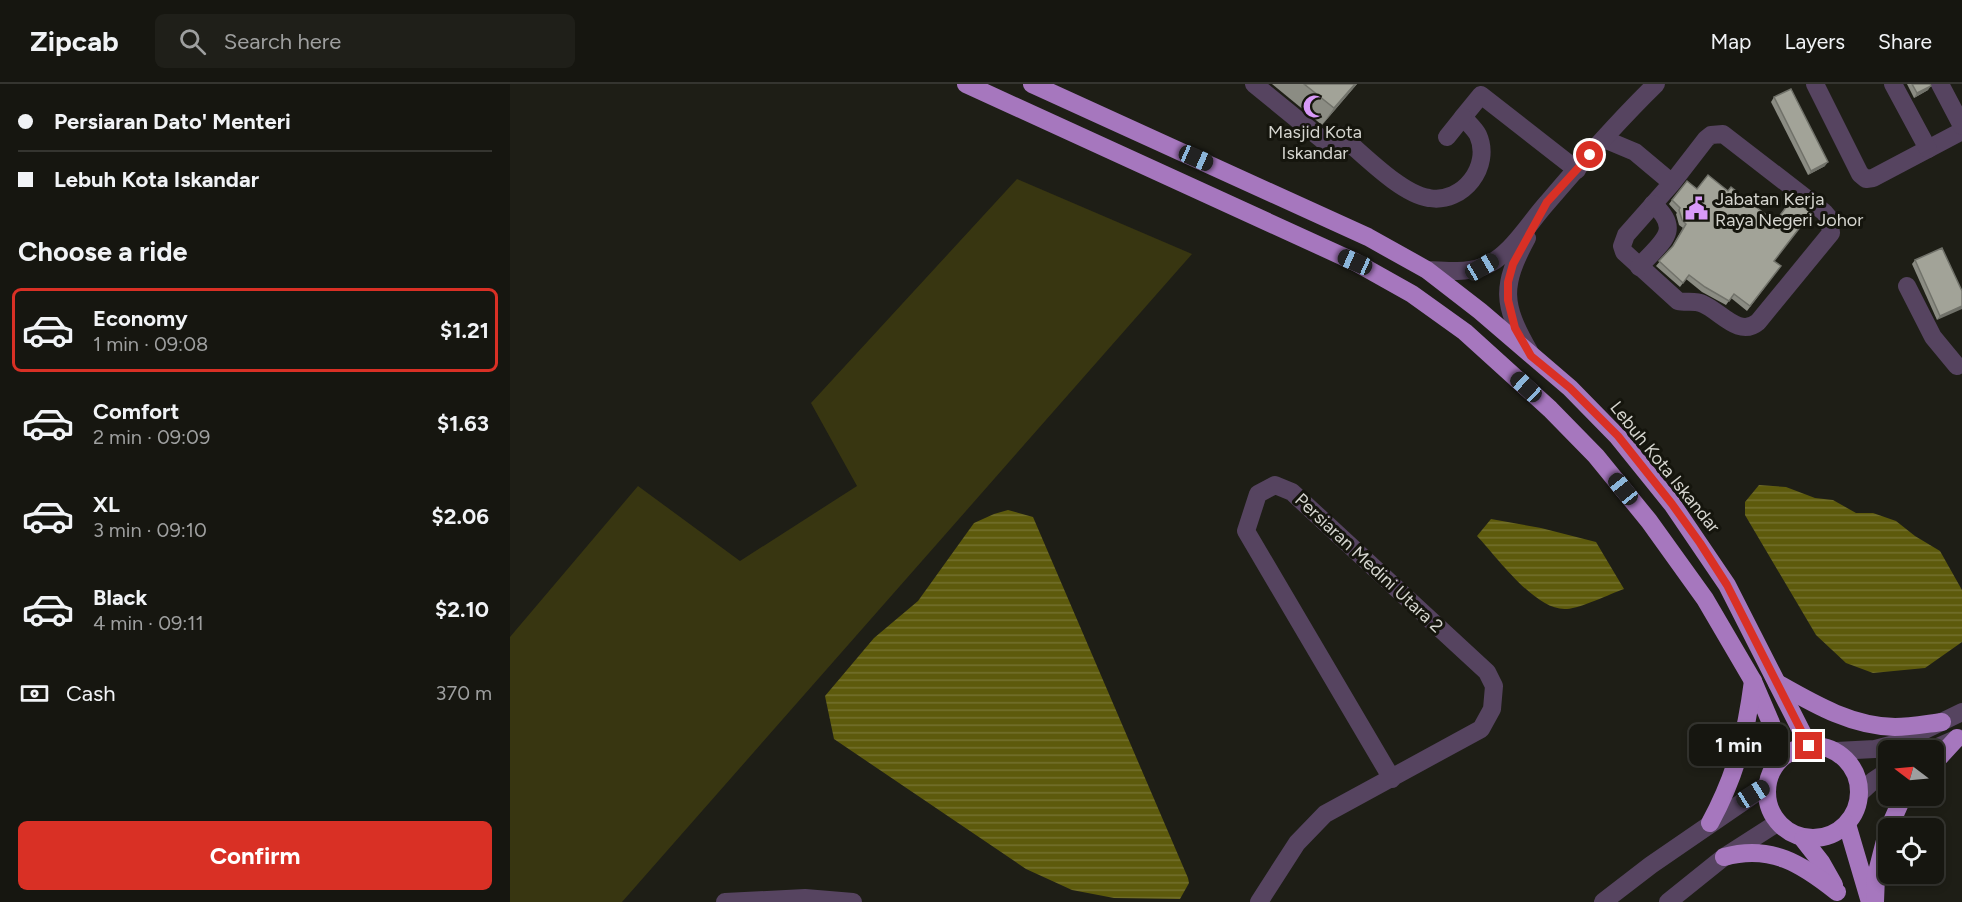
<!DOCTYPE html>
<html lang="en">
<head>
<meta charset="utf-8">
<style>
	:root { --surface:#161610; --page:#1f1f19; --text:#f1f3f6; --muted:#9e9f9f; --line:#353530; --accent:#d93025 }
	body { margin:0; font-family:Figtree,sans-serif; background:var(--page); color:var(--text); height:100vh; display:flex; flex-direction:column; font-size:22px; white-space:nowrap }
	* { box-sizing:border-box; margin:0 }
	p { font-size:20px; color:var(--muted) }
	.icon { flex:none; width:33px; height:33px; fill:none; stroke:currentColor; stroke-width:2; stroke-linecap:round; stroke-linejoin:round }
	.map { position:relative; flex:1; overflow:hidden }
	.panel { display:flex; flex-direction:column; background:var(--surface); width:510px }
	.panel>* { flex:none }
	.top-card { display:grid; align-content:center; height:132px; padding:0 18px; background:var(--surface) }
	.needle { width:39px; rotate:286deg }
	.tools { position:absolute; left:1368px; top:656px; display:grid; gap:12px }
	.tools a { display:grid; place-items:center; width:66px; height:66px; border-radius:9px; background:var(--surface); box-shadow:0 3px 9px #0003,0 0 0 2px var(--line); font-size:30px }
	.end { position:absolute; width:27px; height:27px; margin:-14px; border:8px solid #d93025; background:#fff; box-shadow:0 0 0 3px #fff }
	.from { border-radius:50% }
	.bubble { position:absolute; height:42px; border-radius:9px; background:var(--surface); box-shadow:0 3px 9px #0003,0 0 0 2px var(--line); font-size:20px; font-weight:700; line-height:42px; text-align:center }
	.car { position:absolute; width:18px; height:36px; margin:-18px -9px; border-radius:8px; box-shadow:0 0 4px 2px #0007; background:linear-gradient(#222 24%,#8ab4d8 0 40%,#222 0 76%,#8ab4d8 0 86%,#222 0) }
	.top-card b { display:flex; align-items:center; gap:21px; height:57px; font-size:22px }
	.top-card b+b { border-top:2px solid var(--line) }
	.top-card i { width:15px; height:15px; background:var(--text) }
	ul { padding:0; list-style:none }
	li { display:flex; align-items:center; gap:18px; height:84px; margin:0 12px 9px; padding:0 6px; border:3px solid transparent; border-radius:9px }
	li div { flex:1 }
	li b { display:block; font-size:22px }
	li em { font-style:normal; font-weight:700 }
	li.active { border-color:var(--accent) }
	li>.icon { width:54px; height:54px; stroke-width:1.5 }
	h2 { padding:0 18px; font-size:27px; line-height:72px }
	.pay { display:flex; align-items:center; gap:15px; height:66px; padding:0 18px; font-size:22px }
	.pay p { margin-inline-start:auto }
	.cta { display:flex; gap:12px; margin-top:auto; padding:12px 18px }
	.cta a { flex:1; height:69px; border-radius:9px; background:var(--accent); color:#fff; font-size:24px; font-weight:700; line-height:69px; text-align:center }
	header { display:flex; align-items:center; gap:36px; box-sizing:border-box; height:84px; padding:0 30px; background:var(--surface); border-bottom:2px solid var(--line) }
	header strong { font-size:28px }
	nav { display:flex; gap:33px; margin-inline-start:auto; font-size:21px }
	.search { width:420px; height:54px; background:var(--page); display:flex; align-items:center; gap:15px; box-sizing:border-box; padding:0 21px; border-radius:9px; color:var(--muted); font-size:22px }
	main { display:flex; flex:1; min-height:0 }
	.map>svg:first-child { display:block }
	.park { fill:#383611 }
	.water { fill:url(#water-rules) }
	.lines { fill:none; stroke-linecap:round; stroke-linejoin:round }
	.minor { stroke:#564460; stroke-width:18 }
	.highway { stroke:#a677be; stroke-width:18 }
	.wall { fill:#8b8c83 }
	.shaded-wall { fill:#71726a }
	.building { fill:#a2a398; stroke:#71726a; stroke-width:1.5 }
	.route { stroke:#d93025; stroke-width:8 }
	.labels { text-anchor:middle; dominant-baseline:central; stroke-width:6; stroke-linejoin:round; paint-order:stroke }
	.poi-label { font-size:18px; fill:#d5d5cf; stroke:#15150d }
	.street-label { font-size:18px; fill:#d5d5cf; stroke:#15150d }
</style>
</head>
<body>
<header>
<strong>Zipcab</strong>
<div class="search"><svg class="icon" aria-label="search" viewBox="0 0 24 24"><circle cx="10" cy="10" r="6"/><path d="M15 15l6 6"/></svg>Search here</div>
<nav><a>Map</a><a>Layers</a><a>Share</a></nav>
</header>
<main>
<section class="panel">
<div class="top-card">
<b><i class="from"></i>Persiaran Dato' Menteri</b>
<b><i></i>Lebuh Kota Iskandar</b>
</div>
<h2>Choose a ride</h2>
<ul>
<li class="active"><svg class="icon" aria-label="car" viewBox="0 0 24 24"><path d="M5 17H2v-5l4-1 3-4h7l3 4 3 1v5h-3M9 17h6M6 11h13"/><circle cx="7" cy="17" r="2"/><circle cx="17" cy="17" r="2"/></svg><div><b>Economy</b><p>1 min · 09:08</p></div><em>$1.21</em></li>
<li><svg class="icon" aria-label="car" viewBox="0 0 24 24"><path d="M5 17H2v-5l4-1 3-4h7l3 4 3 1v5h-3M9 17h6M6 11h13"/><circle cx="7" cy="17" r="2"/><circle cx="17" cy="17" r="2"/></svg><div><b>Comfort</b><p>2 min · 09:09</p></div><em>$1.63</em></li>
<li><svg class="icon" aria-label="car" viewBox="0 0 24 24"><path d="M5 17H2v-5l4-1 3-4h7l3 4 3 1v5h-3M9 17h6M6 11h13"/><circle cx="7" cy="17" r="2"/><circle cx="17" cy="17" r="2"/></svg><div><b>XL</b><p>3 min · 09:10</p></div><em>$2.06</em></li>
<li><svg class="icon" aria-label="car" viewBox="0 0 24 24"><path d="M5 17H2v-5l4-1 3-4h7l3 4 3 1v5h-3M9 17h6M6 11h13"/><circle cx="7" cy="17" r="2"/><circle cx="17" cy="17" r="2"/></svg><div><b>Black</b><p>4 min · 09:11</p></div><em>$2.10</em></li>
</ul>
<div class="pay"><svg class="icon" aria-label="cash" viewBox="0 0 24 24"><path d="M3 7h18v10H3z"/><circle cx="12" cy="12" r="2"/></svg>Cash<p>370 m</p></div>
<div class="cta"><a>Confirm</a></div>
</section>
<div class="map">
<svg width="1452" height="818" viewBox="0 0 1452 818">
	<defs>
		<pattern id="water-rules" width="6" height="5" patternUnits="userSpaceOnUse" patternTransform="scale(1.5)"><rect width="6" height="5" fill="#5d5a0c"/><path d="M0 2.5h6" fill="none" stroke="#73712e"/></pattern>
	</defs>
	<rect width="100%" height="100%" fill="#1e1e16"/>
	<!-- park -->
	<polygon class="park" points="507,95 682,170 112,818 0,818 0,553 128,402 230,477 347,402 301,319"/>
	<!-- water -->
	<g class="water">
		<polygon points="1249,401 1276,403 1305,414 1323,416 1346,429 1363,429 1386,437 1405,452 1430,467 1452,506 1452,558 1415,584 1363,589 1336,579 1306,551 1235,431 1235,418"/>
		<polygon points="498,426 523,433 678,794 679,799 670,815 604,814 562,806 516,785 324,655 315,612 364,554 408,517 464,439 484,430"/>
		<path d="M981,435L1031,444L1086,458L1114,505C1100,510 1071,524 1057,525C1026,528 987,473 967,452Z"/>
	</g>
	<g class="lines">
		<!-- minor -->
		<g class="minor">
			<path d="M744,0L820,62L830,51C853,70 891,110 919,114C953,120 982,82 968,51C965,45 958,39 953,33L971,11L1067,86"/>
			<polyline points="1305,0 1350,90 1356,95 1363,94 1452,47"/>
			<polyline points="1383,0 1418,65"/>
			<polyline points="1430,0 1452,42"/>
			<polyline points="937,53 953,33"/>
			<path d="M1094,55L1125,68L1162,99L1196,55L1201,51L1213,50L1314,128L1319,134L1321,149L1248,238C1229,254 1210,227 1193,220C1185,216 1176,219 1168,217L1114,168L1112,162L1116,151L1162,99"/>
			<path d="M1017,154C991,202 992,220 1019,267"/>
			<path d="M1129,183C1150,159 1174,147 1143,120"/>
			<path d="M917,186C935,187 954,189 972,183C1000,173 1018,140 1037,119C1072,78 1108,37 1146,0"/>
			<polyline points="1397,202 1423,253 1447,282"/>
			<polyline points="1421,666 1448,654"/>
			<polyline points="1326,667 1365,665 1388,659 1452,628"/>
			<polyline points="1349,710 1363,697 1378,687"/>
			<polyline points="215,818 295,814 343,818"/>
			<polyline points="749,818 787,759 815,730 971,645 982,625 984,602 977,588 782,408 765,401 748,410 736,447 882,695"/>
			<polyline points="1093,818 1141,781 1256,702"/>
			<polyline points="1158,818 1214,773 1267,739"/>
		</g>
		<!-- highway -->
		<g class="highway">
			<polyline points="456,0 845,178 902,210 955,248 1040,325 1086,372 1139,437 1195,515 1243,597 1261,639 1272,673"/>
			<polyline points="522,0 858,153 917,186 970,227 1060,304 1108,353 1162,420 1217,501 1299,662"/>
			<path d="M1267,599C1304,620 1341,642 1385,643C1400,643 1416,640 1432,638"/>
			<circle cx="1303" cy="708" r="46"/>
			<polyline points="1424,679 1447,654"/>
			<path d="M1200,739C1226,691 1236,651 1243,597"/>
			<polyline points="1337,740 1360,818"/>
			<polyline points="1379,744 1390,719 1396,711"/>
			<polyline points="1293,755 1311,778 1324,801"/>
			<path d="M1214,773C1261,760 1292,780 1327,808"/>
			<polyline points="1365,818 1366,792 1378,745"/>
		</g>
	</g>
	<!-- wall -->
	<g class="wall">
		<polygon points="762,0 847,0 812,41"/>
		<polygon points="1397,0 1420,0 1418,6 1404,14"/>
		<polygon points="1264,13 1315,82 1298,91 1261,18"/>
		<polygon points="1162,116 1264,177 1271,182 1237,227 1221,214 1216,221 1192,208 1176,195 1170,203 1146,182 1162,163 1173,144 1169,141 1166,130 1167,129 1159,120"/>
		<polygon points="1405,176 1452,207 1427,236 1402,180"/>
	</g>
	<!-- shaded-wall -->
	<g class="shaded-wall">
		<polygon points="845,0 847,0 812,41 824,24"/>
		<polygon points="1421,2 1418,6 1404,14 1407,9"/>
		<polygon points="1318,78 1315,82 1298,91 1301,87"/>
		<polygon points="1452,222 1452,225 1427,236 1430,232"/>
	</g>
	<!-- building -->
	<g class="building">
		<polygon points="794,0 845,0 824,24"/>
		<polygon points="1402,0 1420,0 1421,2 1407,9"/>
		<polygon points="1281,5 1318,78 1301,87 1264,13"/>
		<polygon points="1198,91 1218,107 1221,103 1265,138 1283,114 1301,129 1264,177 1271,182 1240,222 1224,210 1219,217 1195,203 1179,191 1173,199 1149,177 1163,162 1176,140 1172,136 1169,126 1170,124 1162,116 1177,97 1187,105"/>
		<polygon points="1432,164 1452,207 1452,222 1430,232 1405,176"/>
	</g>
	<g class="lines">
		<!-- route -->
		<polyline class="route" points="1080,71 1037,118 1003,180 998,198 998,216 1005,244 1021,272 1060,304 1108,352 1162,420 1190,459 1217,501 1299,662"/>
	</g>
	<!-- icons -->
	<defs>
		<symbol id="mosque-bare" viewBox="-9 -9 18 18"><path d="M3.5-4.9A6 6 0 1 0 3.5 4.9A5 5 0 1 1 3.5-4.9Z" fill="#d89af8" stroke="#15150d" stroke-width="2.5" paint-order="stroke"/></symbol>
		<symbol id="civic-bare" viewBox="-9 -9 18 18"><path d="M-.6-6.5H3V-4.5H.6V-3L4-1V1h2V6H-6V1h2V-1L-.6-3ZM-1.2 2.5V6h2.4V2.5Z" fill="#d89af8" stroke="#15150d" stroke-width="2.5" paint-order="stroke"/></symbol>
	</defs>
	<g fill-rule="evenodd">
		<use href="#mosque-bare" x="788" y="6" width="33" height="33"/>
		<use href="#civic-bare" x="1170" y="108" width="33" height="33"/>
	</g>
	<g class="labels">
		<!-- poi labels -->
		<g class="poi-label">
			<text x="805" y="48">Masjid Kota<tspan x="805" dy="21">Iskandar</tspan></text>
			<text x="1205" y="115" text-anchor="start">Jabatan Kerja<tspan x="1205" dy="21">Raya Negeri Johor</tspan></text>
		</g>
		<!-- street labels -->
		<g class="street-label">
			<text transform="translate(1155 383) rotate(51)">Lebuh Kota Iskandar</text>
			<text transform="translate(859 479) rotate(43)">Persiaran Medini Utara 2</text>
		</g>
	</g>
</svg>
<div class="tools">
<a><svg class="needle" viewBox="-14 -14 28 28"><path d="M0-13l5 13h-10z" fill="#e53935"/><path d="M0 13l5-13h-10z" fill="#9e9f9f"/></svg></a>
<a><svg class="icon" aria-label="locate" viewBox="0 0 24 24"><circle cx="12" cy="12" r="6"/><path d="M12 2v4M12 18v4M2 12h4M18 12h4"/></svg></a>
</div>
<i class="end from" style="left:1080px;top:71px"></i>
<i class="end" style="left:1299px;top:662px"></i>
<div class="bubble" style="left:1179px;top:640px;width:99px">1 min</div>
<i class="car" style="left:686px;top:74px;rotate:114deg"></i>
<i class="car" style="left:845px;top:178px;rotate:294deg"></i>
<i class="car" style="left:972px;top:183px;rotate:60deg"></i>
<i class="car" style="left:1016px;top:303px;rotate:313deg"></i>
<i class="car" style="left:1113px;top:405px;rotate:321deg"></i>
<i class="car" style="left:1243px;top:710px;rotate:58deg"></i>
</div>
</main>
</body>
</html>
